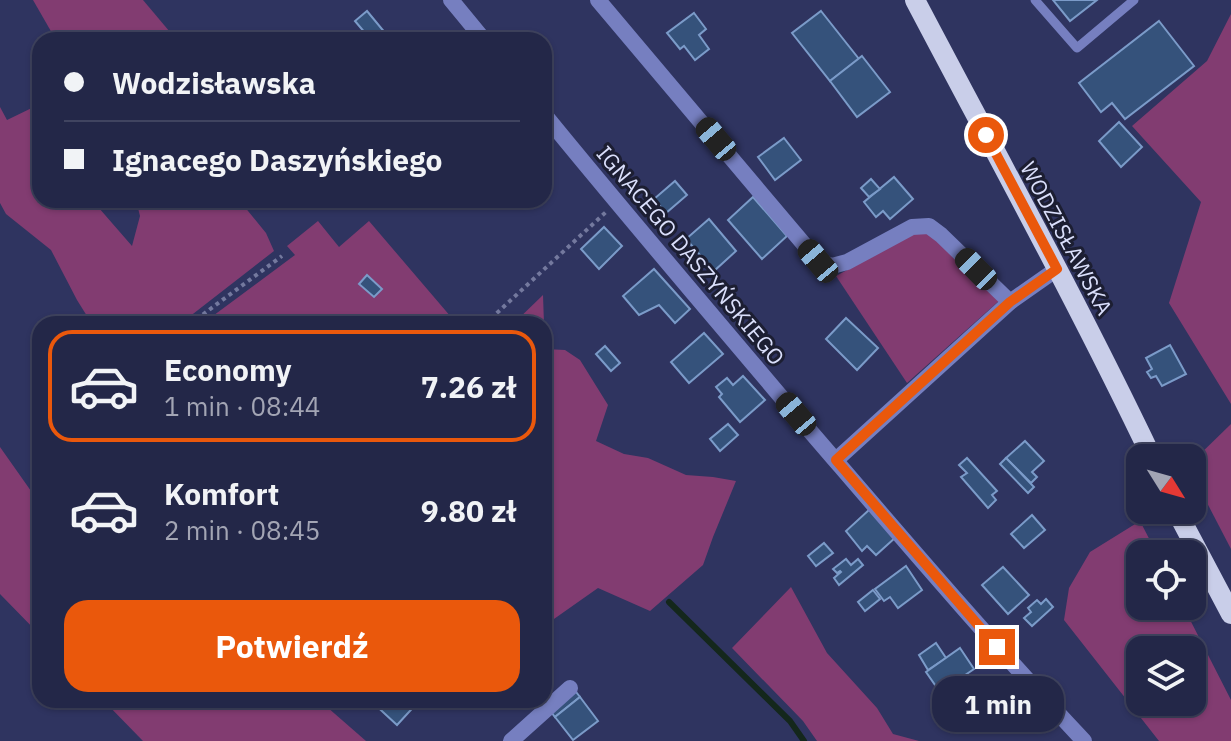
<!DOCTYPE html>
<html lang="pl">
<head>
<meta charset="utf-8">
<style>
	:root { --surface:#232748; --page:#2f3352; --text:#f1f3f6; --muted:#a3a5b4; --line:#404460; --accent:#ea580c }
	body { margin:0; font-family:"IBM Plex Sans",sans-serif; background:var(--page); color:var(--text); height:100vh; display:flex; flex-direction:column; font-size:30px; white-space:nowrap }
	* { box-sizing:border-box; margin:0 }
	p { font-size:26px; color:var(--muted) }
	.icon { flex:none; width:44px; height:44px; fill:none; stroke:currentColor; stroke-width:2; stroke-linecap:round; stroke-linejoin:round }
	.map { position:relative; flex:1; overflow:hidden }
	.sheet { position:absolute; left:32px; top:316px; width:520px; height:392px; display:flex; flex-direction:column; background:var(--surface); border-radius:24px; box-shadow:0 2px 6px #0004,0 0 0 2px var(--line) }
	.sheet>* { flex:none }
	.hud { position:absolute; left:32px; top:32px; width:520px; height:176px; border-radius:24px; box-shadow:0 2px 6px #0004,0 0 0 2px var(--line); display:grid; align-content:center; height:176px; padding:0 32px; background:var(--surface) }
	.needle { width:52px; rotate:127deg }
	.controls { position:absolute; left:1126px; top:444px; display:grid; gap:16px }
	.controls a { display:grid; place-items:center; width:80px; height:80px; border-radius:16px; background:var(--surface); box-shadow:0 2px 6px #0004,0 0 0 2px var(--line); font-size:40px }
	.end { position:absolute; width:36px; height:36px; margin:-18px; border:10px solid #ea580c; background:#fff; box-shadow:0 0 0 4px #fff }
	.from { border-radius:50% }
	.bubble { position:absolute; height:56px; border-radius:24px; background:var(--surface); box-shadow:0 2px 6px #0004,0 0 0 2px var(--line); font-size:26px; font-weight:700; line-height:56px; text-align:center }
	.car { position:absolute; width:24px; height:48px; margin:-24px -12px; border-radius:10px; box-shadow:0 0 6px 2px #0007; background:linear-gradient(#222 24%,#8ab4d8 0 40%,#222 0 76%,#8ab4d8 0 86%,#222 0) }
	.hud b { display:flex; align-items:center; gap:28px; height:76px; font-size:30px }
	.hud b+b { border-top:2px solid var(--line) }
	.hud i { width:20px; height:20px; background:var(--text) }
	ul { padding:14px 0 0; list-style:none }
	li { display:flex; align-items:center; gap:24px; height:112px; margin:0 16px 12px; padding:0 16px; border:4px solid transparent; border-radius:24px }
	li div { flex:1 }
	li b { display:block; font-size:30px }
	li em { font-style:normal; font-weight:700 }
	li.on { border-color:var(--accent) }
	li>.icon { width:72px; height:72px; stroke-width:1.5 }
	.action { display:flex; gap:16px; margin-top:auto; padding:16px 32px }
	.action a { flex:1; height:92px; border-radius:24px; background:var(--accent); color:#fff; font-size:32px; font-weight:700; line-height:92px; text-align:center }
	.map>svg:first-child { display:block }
	.green { fill:#823c71; fill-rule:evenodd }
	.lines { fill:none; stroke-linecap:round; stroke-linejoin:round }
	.stream { stroke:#14271c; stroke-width:6 }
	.building { fill:#35527b; stroke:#7b9bc9; stroke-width:2 }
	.path { stroke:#74799e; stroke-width:4; stroke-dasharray:4 4; stroke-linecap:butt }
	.lane { stroke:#767fc0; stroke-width:9 }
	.street { stroke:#767fc0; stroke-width:16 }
	.primary { stroke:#c9cee9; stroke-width:20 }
	.route { stroke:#ea580c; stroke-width:10 }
	.labels { text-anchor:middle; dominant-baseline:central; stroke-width:6; stroke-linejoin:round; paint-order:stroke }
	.street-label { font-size:22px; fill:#dadffb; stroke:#1c1e32 }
</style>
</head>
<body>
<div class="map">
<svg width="1231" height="741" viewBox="0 0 1231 741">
	<rect width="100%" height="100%" fill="#2f3460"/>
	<!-- green -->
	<g class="green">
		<polygon points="33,0 143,0 175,38 173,40 56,40"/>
		<polygon points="1231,14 1231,404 1169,303 1201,202 1132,126 1207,61"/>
		<polygon points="40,104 40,136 38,138 40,140 40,200 92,200 132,246 140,216 136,200 239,200 266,233 274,251 180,324 92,324 77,300 51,250 6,214 0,203 0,107 7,120"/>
		<polygon points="318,221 339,247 369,221 457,324 202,324 295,255 287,246"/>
		<polygon points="917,232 933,233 1000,300 907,383 836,276"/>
		<polygon points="543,295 544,324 513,324"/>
		<polygon points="544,330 545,349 565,350 580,360 608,405 596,441 624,454 648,458 686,475 713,477 736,481 713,537 703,565 650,611 598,588 544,626"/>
		<polygon points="1231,424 1231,549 1192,474 1192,462"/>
		<polygon points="0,447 31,491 40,496 40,635 0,594"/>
		<path d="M1140,521L1157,554H1140V606H1183L1231,700V741H1159L1064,620L1069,588L1090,552ZM1140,650H1192V702H1140Z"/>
		<polygon points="791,587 827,653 877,708 893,734 919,741 817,741 803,721 732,648"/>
		<polygon points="103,700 319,700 366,741 143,741"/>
	</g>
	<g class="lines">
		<!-- stream -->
		<polyline class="stream" points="669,602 790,721 804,741"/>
	</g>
	<!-- building -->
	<g class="building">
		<polygon points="1053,0 1097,0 1070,21"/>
		<polygon points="367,11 391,40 371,40 355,21"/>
		<polygon points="821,11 859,59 830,81 792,33"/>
		<polygon points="694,13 706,29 699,35 709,49 695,60 684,46 680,49 667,33"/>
		<polygon points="1159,21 1194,66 1125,119 1112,103 1101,112 1079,83"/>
		<polygon points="862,56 890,92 857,117 830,81"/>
		<polygon points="1119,122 1142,147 1121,167 1099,141"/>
		<polygon points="784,138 801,160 775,180 758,157"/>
		<polygon points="894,177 913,199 890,219 883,211 876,217 864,202"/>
		<polygon points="871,179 880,189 869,197 861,188"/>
		<polygon points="675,181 687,195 666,213 654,199"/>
		<polygon points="753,197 787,236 762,259 728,220"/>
		<polygon points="709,219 736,251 714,271 686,239"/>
		<polygon points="604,227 622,246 599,269 581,249"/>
		<polygon points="654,269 690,309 675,323 659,305 639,315 623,296"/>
		<polygon points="367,275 382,289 374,297 359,284"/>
		<polygon points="846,318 878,348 857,370 826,339"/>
		<polygon points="704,333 723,354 689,383 671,362"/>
		<polygon points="1170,345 1186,374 1162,386 1156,376 1151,378 1147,372 1152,369 1146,358"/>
		<polygon points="605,346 620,363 611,371 596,354"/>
		<polygon points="743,376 765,400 740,422 719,397 722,394 716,387 727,378 733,385"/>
		<polygon points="728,424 738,435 720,451 710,439"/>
		<polygon points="1025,441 1044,461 1032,472 1037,477 1031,483 1006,458"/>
		<polygon points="967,458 997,491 992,495 996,500 988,508 961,477 967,473 959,465"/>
		<polygon points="1006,458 1034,487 1028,493 1000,464"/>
		<polygon points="870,509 896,537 876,555 867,546 862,551 846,531"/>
		<polygon points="1032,515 1045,530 1024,548 1011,534"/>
		<polygon points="824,543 833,553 816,566 808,556"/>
		<polygon points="846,559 851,565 858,559 863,565 839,585 834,578 841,572 840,571 837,573 833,569"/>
		<polygon points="906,566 922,590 898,608 890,597 884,601 875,589"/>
		<polygon points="1003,567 1029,595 1008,614 982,585"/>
		<polygon points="873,590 880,599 865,611 858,602"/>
		<polygon points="1046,599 1053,607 1032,626 1024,618 1031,612 1028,608 1037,600 1041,604"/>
		<polygon points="936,643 946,658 928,670 919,655"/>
		<polygon points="960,648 974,669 940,692 926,672"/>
		<polygon points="1018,669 1038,689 1013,715 1005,708 1002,711 995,704 998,701 992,695"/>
		<polygon points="573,688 580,697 555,717 548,708"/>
		<polygon points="580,697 598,721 573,740 555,717"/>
		<polygon points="370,700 420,700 397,725"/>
	</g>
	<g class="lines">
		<!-- path -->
		<g class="path">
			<polyline points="190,324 282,256"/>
			<polyline points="485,324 606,212"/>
		</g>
		<!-- lane -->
		<polyline class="lane" points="1035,0 1077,48 1134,0"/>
		<!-- street -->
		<g class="street">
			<polyline points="451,0 484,40"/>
			<polyline points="598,0 818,261 832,266 847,262 912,227 929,226 941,235 1010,302"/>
			<path d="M544,114C627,216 713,316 798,417C892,526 985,636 1084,741"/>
			<polyline points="836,460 1010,302 1057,269"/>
			<polyline points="511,741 570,688"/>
		</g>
		<!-- primary -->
		<g class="primary">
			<path d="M915,0C995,152 1078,303 1152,458"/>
			<polyline points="1176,510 1231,614"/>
		</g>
	</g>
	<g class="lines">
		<!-- route -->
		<polyline class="route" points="986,135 1057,269 1010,302 836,460 997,647"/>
	</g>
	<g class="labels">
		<!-- street labels -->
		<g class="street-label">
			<text transform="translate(1067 238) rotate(62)">WODZISŁAWSKA</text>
			<text transform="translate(691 255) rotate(50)">IGNACEGO DASZYŃSKIEGO</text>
		</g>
	</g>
</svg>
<div class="controls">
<a><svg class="needle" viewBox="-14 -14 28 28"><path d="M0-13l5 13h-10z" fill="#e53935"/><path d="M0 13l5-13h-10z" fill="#a3a5b4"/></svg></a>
<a><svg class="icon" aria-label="locate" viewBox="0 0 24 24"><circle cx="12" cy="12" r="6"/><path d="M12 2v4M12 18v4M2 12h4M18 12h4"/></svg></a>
<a><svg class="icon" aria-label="layers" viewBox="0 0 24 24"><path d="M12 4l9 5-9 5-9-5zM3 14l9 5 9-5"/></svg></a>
</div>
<i class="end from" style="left:986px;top:135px"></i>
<i class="end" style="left:997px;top:647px"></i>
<div class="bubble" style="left:932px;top:676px;width:132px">1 min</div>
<i class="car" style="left:716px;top:139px;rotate:320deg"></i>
<i class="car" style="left:818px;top:261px;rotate:320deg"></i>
<i class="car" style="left:976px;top:269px;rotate:315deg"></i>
<i class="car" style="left:796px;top:414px;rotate:320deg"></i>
<div class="hud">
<b><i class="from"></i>Wodzisławska</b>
<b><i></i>Ignacego Daszyńskiego</b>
</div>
<section class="sheet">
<ul>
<li class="on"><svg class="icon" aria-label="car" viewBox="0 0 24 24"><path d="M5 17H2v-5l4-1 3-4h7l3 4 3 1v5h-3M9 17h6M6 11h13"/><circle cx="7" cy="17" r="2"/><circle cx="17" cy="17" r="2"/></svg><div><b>Economy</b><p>1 min · 08:44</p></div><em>7.26 zł</em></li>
<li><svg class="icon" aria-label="car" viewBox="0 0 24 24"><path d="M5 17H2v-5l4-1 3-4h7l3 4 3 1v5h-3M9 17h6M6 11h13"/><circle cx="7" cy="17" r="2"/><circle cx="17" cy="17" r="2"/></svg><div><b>Komfort</b><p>2 min · 08:45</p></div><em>9.80 zł</em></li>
</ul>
<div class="action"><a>Potwierdź</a></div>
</section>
</div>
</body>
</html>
